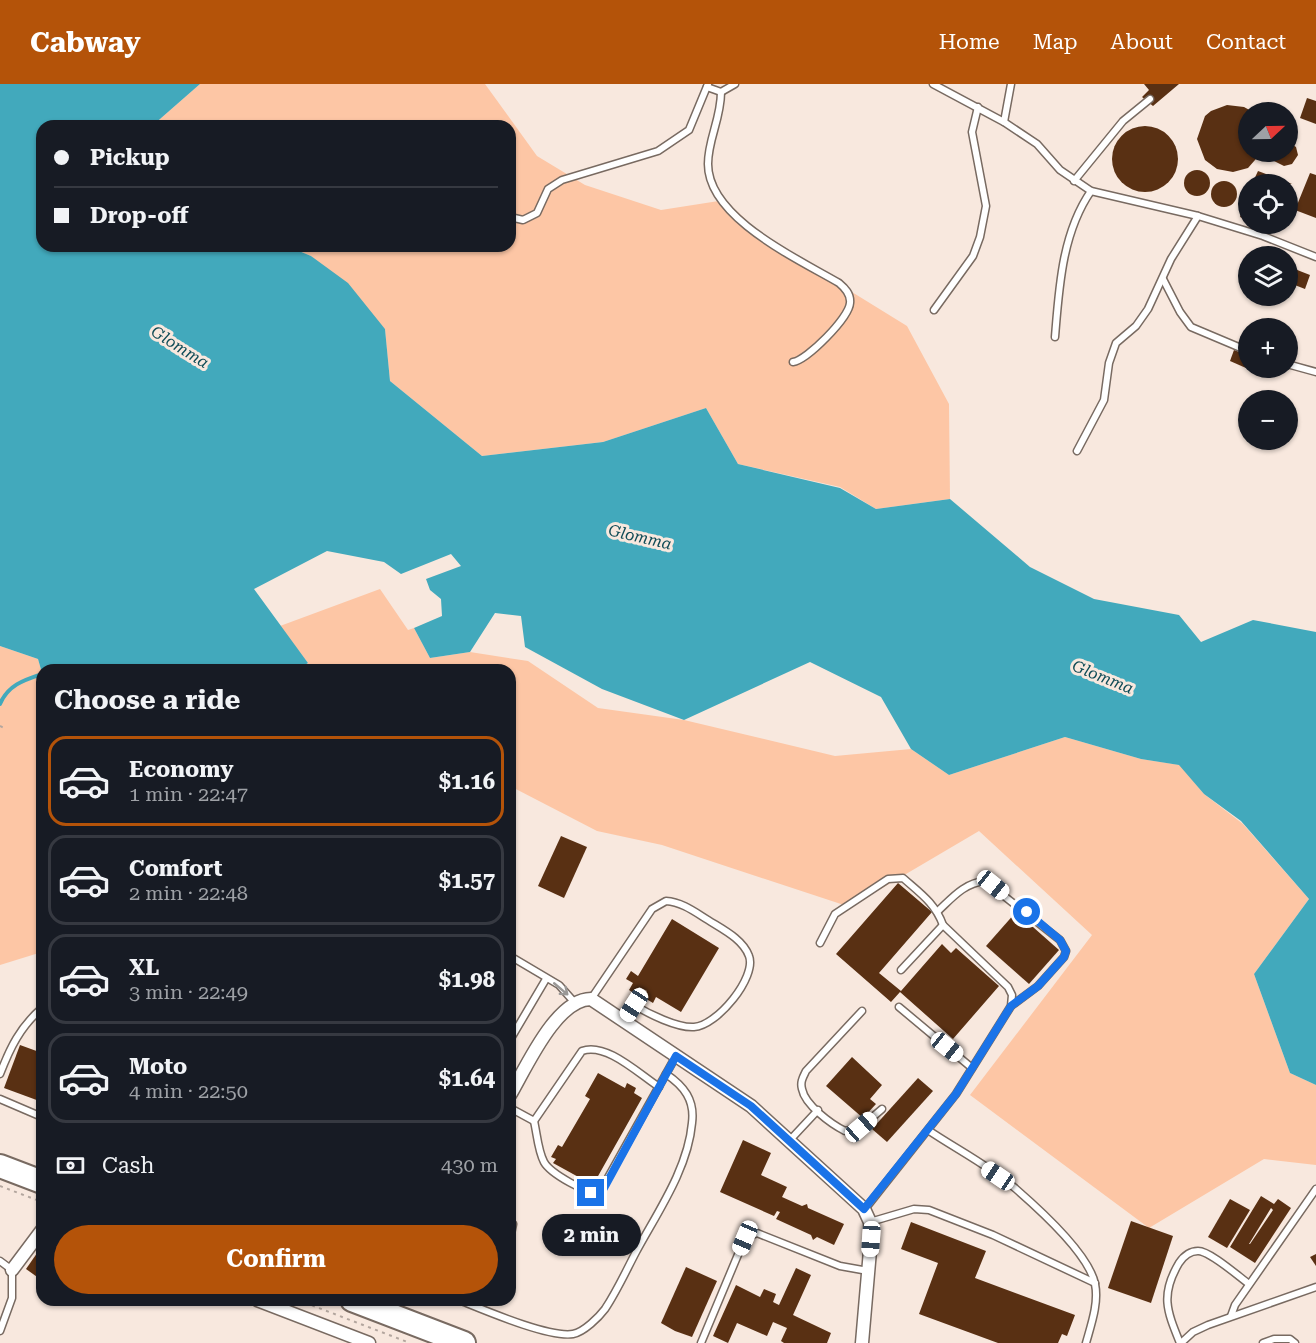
<!DOCTYPE html>
<html lang="en">
<head>
<meta charset="utf-8">
<style>
	:root { --surface:#171b24; --page:#20242c; --text:#f1f3f6; --muted:#9ea1a6; --line:#363941; --accent:#b45309 }
	body { margin:0; font-family:"Roboto Serif",serif; background:var(--page); color:var(--text); height:100vh; display:flex; flex-direction:column; font-size:22px; white-space:nowrap }
	* { box-sizing:border-box; margin:0 }
	p { font-size:20px; color:var(--muted) }
	.icon { flex:none; width:33px; height:33px; fill:none; stroke:currentColor; stroke-width:2; stroke-linecap:round; stroke-linejoin:round }
	.map { position:relative; flex:1; overflow:hidden }
	.drawer { position:absolute; left:36px; top:580px; width:480px; height:642px; display:flex; flex-direction:column; background:var(--surface); border-radius:18px; box-shadow:0 2px 4px #0004 }
	.drawer>* { flex:none }
	.guide { position:absolute; left:36px; top:36px; width:480px; height:132px; border-radius:18px; box-shadow:0 2px 4px #0004; display:grid; align-content:center; height:132px; padding:0 18px; background:var(--surface) }
	.needle { width:39px; rotate:68deg }
	.tools { position:absolute; left:1238px; top:18px; display:grid; gap:12px }
	.tools a { display:grid; place-items:center; width:60px; height:60px; border-radius:50%; background:var(--surface); box-shadow:0 2px 4px #0004; font-size:30px }
	.end { position:absolute; width:27px; height:27px; margin:-14px; border:8px solid #1a73e8; background:#fff; box-shadow:0 0 0 3px #fff }
	.from { border-radius:50% }
	.bubble { position:absolute; height:42px; border-radius:21px; background:var(--surface); box-shadow:0 2px 4px #0004; font-size:20px; font-weight:700; line-height:42px; text-align:center }
	.car { position:absolute; width:18px; height:36px; margin:-18px -9px; border-radius:8px; box-shadow:0 0 4px 2px #0007; background:linear-gradient(#fff 24%,#345 0 40%,#fff 0 76%,#345 0 86%,#fff 0) }
	.guide b { display:flex; align-items:center; gap:21px; height:57px; font-size:22px }
	.guide b+b { border-top:2px solid var(--line) }
	.guide i { width:15px; height:15px; background:var(--text) }
	ul { padding:0; list-style:none }
	li { display:flex; align-items:center; gap:18px; height:90px; margin:0 12px 9px; padding:0 6px; border:3px solid var(--line); border-radius:18px }
	li div { flex:1 }
	li b { display:block; font-size:22px }
	li em { font-style:normal; font-weight:700 }
	li.current { border-color:var(--accent) }
	li>.icon { width:54px; height:54px; stroke-width:1.5 }
	h2 { padding:0 18px; font-size:27px; line-height:72px }
	.pay { display:flex; align-items:center; gap:15px; height:66px; padding:0 18px; font-size:22px }
	.pay p { margin-inline-start:auto }
	.cta { display:flex; gap:12px; margin-top:auto; padding:12px 18px }
	.cta a { flex:1; height:69px; border-radius:36px; background:var(--accent); color:#fff; font-size:24px; font-weight:700; line-height:69px; text-align:center }
	header { display:flex; align-items:center; gap:36px; box-sizing:border-box; height:84px; padding:0 30px; background:var(--accent); color:#fff }
	header strong { font-size:28px }
	nav { display:flex; gap:33px; margin-inline-start:auto; font-size:21px }
	.map>svg:first-child { display:block }
	.green { fill:#fdc6a5 }
	.water { fill:#42a9bc }
	.lines { fill:none; stroke-linecap:round; stroke-linejoin:round }
	.stream { stroke:#42a9bc; stroke-width:4 }
	.building { fill:#593013; fill-rule:evenodd }
	.lane-casing { stroke:#786a61; stroke-width:9 }
	.street-casing { stroke:#786a61; stroke-width:15 }
	.highway-casing { stroke:#786a61; stroke-width:26 }
	.path { stroke:#b3a69e; stroke-width:2; stroke-dasharray:3 4.5; stroke-linecap:butt }
	.lane { stroke:#fff; stroke-width:6 }
	.street { stroke:#fff; stroke-width:12 }
	.highway { stroke:#fff; stroke-width:22 }
	.oneway { stroke:#9a9896 }
	.route { stroke:#1a73e8; stroke-width:8 }
	.labels { text-anchor:middle; dominant-baseline:central; stroke-width:6; stroke-linejoin:round; paint-order:stroke }
	.water-label { font-size:16px; font-style:italic; fill:#0f4b56; stroke:#f8e8de }
</style>
</head>
<body>
<header>
<strong>Cabway</strong>
<nav><a>Home</a><a>Map</a><a>About</a><a>Contact</a></nav>
</header>
<div class="map">
<svg width="1316" height="1259" viewBox="0 0 1316 1259">
	<rect width="100%" height="100%" fill="#f8e8de"/>
	<!-- green -->
	<g class="green">
		<polygon points="200,0 485,0 537,72 585,101 661,126 725,116 766,155 907,242 949,320 950,415 876,425 840,403 738,380 706,324 603,358 482,372 390,297 385,245 311,172 287,162 510,162 510,42 152,42"/>
		<polygon points="380,505 408,546 414,544 430,574 470,568 528,577 598,624 684,636 835,672 911,665 949,691 1065,653 1141,675 1180,681 1204,710 1243,740 1309,815 1254,890 1290,989 1316,1001 1316,1081 1264,1075 1149,1144 970,1011 1092,851 979,747 850,823 662,761 597,747 510,702 510,586 297,586 308,579 280,542"/>
		<polygon points="0,562 38,575 42,589 42,868 0,881"/>
	</g>
	<!-- water -->
	<polygon class="water" points="0,0 200,0 152,42 42,42 42,162 287,162 311,172 348,199 385,245 390,297 482,372 603,358 706,324 738,380 840,404 876,425 950,415 1030,483 1094,515 1179,531 1201,558 1253,536 1316,548 1316,1001 1290,989 1254,890 1309,815 1241,737 1204,710 1179,681 1141,675 1065,653 949,691 911,665 881,613 810,578 684,636 602,605 525,563 521,532 495,529 470,568 430,574 414,544 442,532 441,515 430,506 426,495 461,482 451,470 401,490 384,478 327,467 254,505 308,579 297,586 42,586 42,589 38,575 0,562"/>
	<g class="lines">
		<!-- stream -->
		<path class="stream" d="M0,620C8,601 24,596 42,590"/>
	</g>
	<!-- building -->
	<g class="building">
		<polygon points="1144,0 1179,0 1153,22 1142,13 1149,6"/>
		<polygon points="1307,14 1316,17 1316,40 1300,34"/>
		<polygon points="1227,21 1244,23 1253,28 1248,28 1248,68 1262,68 1248,84 1233,88 1217,85 1205,76 1197,55 1205,32 1211,27"/>
		<circle cx="1145" cy="75" r="33"/>
		<polygon points="1287,57 1296,63 1298,71 1292,80 1284,82 1274,77 1272,68 1287,68"/>
		<circle cx="1197" cy="99" r="13"/>
		<polygon points="1258,87 1292,100 1252,100"/>
		<polygon points="1310,89 1316,91 1316,134 1295,126"/>
		<circle cx="1224" cy="110" r="13"/>
		<polygon points="1248,113 1248,136 1240,133"/>
		<polygon points="1259,140 1274,140 1272,145"/>
		<polygon points="1287,182 1310,191 1305,205 1287,198"/>
		<polygon points="1234,266 1248,271 1246,284 1230,277"/>
		<polygon points="561,752 587,763 564,814 538,802"/>
		<polygon points="898,799 932,828 879,889 901,907 942,860 951,869 956,864 999,902 953,955 900,908 891,918 836,870"/>
		<polygon points="1016,828 1059,866 1029,900 986,862"/>
		<polygon points="672,835 719,864 681,928 656,913 653,919 643,913 647,907 639,903 635,910 629,906 633,899 626,895 631,887 638,892"/>
		<polygon points="20,961 42,969 42,1018 4,1004"/>
		<polygon points="852,973 882,1001 870,1015 876,1020 863,1034 826,1002"/>
		<polygon points="598,989 625,1004 627,999 636,1004 634,1009 642,1014 593,1101 553,1079 556,1075 551,1073 558,1061 562,1063 590,1015 585,1012"/>
		<polygon points="918,994 933,1007 887,1058 872,1045"/>
		<polygon points="743,1056 771,1069 761,1091 787,1103 782,1113 802,1122 807,1120 808,1124 844,1140 834,1161 817,1153 813,1156 811,1151 776,1135 780,1128 777,1127 774,1132 720,1108"/>
		<path d="M1261,1112L1274,1120L1278,1115L1291,1124L1255,1179L1230,1163ZM1271,1124L1273,1126L1250,1160H1249Z"/>
		<polygon points="1230,1115 1250,1126 1227,1164 1208,1153"/>
		<polygon points="1131,1137 1173,1152 1151,1219 1108,1204"/>
		<polygon points="911,1138 986,1167 975,1194 1075,1231 1067,1252 1062,1250 1058,1259 998,1259 919,1230 938,1179 901,1165"/>
		<polygon points="42,1162 42,1193 40,1195 26,1185"/>
		<polygon points="1316,1170 1316,1182 1310,1173"/>
		<polygon points="686,1183 717,1197 692,1253 675,1247 661,1239"/>
		<polygon points="796,1184 811,1191 793,1231 831,1249 827,1259 784,1259 781,1257 787,1244 773,1238 767,1252 737,1239 728,1259 713,1252 736,1201 760,1213 764,1205 776,1210 773,1218 779,1221"/>
	</g>
	<g class="lines">
		<defs>
			<g id="lane">
				<polyline points="933,0 1004,38 1037,60 1060,86 1091,107 1198,132 1263,152 1316,173"/>
				<polyline points="707,3 721,8 735,0"/>
				<path d="M721,8C721,35 708,55 708,80C708,134 798,175 839,199C845,204 851,210 850,219C849,234 807,276 793,278"/>
				<polyline points="1004,38 1011,0"/>
				<polyline points="1074,97 1123,37 1150,15"/>
				<polyline points="510,133 523,136 537,129 548,105 562,96 658,67 689,46 708,0"/>
				<polyline points="1163,195 1180,228 1191,243 1248,267"/>
				<polyline points="934,226 973,172 980,153 986,122 972,48 978,23"/>
				<path d="M1055,253C1059,204 1062,149 1091,107"/>
				<polyline points="1287,280 1316,288"/>
				<polyline points="1077,367 1104,316 1109,279 1116,259 1136,242 1148,225 1171,175 1198,132"/>
				<path d="M938,827C952,814 964,799 985,797L1060,856L1066,867L1064,873L1038,902L1011,922"/>
				<path d="M820,859L835,830L888,795L903,794C920,809 935,819 943,841L1008,903L1012,911L1011,922L956,1010L865,1125"/>
				<polyline points="510,872 559,901 575,919"/>
				<polyline points="901,886 943,841"/>
				<path d="M591,915L652,825L666,817C682,818 695,828 708,836C722,845 743,855 749,872C757,893 717,942 694,943C677,944 649,930 634,921L624,936"/>
				<polyline points="899,923 972,984"/>
				<path d="M862,927L806,987C803,993 800,998 802,1005C805,1021 831,1040 845,1047L861,1043L882,1025"/>
				<polyline points="510,956 546,895"/>
				<path d="M0,990C10,964 20,943 42,924"/>
				<polyline points="0,1015 42,1033"/>
				<path d="M510,1024L534,1037L582,967C606,958 639,990 659,1003"/>
				<path d="M534,1037C537,1050 538,1067 544,1078C550,1089 589,1112 600,1108L676,972"/>
				<path d="M928,1046C956,1065 990,1082 1016,1105C1039,1125 1089,1170 1095,1200C1099,1219 1091,1241 1086,1259"/>
				<polyline points="790,1056 818,1026"/>
				<polyline points="510,1138 513,1140 510,1155"/>
				<polyline points="870,1138 914,1125 929,1126 993,1151 1095,1199"/>
				<polyline points="0,1177 12,1186 12,1214 0,1247"/>
				<path d="M459,1216C484,1226 549,1254 573,1250C584,1248 599,1233 605,1225C617,1207 626,1187 636,1168C657,1129 688,1085 692,1039C695,1016 684,1002 666,990"/>
				<polyline points="1231,1232 1235,1221 1316,1105"/>
				<polyline points="701,1259 745,1154 757,1149 840,1182 868,1187"/>
				<path d="M1180,1259C1167,1227 1160,1211 1179,1179C1183,1173 1189,1167 1198,1167C1210,1167 1238,1192 1249,1200"/>
				<polyline points="1181,1259 1193,1248 1208,1241 1316,1203"/>
				<polyline points="1263,1259 1274,1255 1290,1255 1295,1259"/>
			</g>
			<g id="street">
				<path d="M510,1011C526,984 556,915 591,915L751,1022L864,1125L870,1138L871,1155L862,1259"/>
				<polyline points="12,1186 42,1146"/>
				<polyline points="257,1216 369,1259"/>
			</g>
			<g id="highway">
				<polyline points="0,1082 42,1098"/>
				<polyline points="352,1216 464,1259"/>
			</g>
		</defs>
		<!-- lane casing -->
		<use href="#lane" class="lane-casing"/>
		<!-- street casing -->
		<use href="#street" class="street-casing"/>
		<!-- highway casing -->
		<use href="#highway" class="highway-casing"/>
		<!-- path -->
		<g class="path">
			<polyline points="0,642 4,644"/>
			<polyline points="0,1102 42,1118"/>
			<polyline points="298,1216 410,1259"/>
		</g>
		<!-- lane -->
		<use href="#lane" class="lane"/>
		<!-- street -->
		<use href="#street" class="street"/>
		<!-- highway -->
		<use href="#highway" class="highway"/>
	</g>
	<!-- one-way arrows -->
	<defs><path id="oneway-shaft" d="M-6 0H5M1.5-3L5.5 0L1.5 3" fill="none" stroke-width="1.6" stroke-linecap="round" stroke-linejoin="round" transform="scale(1.5)"/></defs>
	<use class="oneway" href="#oneway-shaft" transform="translate(561 905) rotate(40)"/>
	<g class="lines">
		<!-- route -->
		<polyline class="route" points="591,1109 596,1110 604,1104 676,972 751,1022 864,1125 956,1010 1011,922 1038,902 1064,873 1066,867 1060,856 1027,828"/>
	</g>
	<g class="labels">
		<!-- water labels -->
		<g class="water-label">
			<text transform="translate(180 263) rotate(32)">Glomma</text>
			<text transform="translate(640 453) rotate(13)">Glomma</text>
			<text transform="translate(1103 593) rotate(22)">Glomma</text>
		</g>
	</g>
</svg>
<div class="tools">
<a><svg class="needle" viewBox="-14 -14 28 28"><path d="M0-13l5 13h-10z" fill="#e53935"/><path d="M0 13l5-13h-10z" fill="#9ea1a6"/></svg></a>
<a><svg class="icon" aria-label="locate" viewBox="0 0 24 24"><circle cx="12" cy="12" r="6"/><path d="M12 2v4M12 18v4M2 12h4M18 12h4"/></svg></a>
<a><svg class="icon" aria-label="layers" viewBox="0 0 24 24"><path d="M12 4l9 5-9 5-9-5zM3 14l9 5 9-5"/></svg></a>
<a>+</a>
<a>−</a>
</div>
<i class="end from" style="left:1027px;top:828px"></i>
<i class="end" style="left:591px;top:1109px"></i>
<div class="bubble" style="left:542px;top:1130px;width:99px">2 min</div>
<i class="car" style="left:993px;top:801px;rotate:129deg"></i>
<i class="car" style="left:634px;top:921px;rotate:213deg"></i>
<i class="car" style="left:947px;top:963px;rotate:129deg"></i>
<i class="car" style="left:861px;top:1043px;rotate:49deg"></i>
<i class="car" style="left:998px;top:1092px;rotate:304deg"></i>
<i class="car" style="left:745px;top:1154px;rotate:203deg"></i>
<i class="car" style="left:871px;top:1155px;rotate:184deg"></i>
<div class="guide">
<b><i class="from"></i>Pickup</b>
<b><i></i>Drop-off</b>
</div>
<section class="drawer">
<h2>Choose a ride</h2>
<ul>
<li class="current"><svg class="icon" aria-label="car" viewBox="0 0 24 24"><path d="M5 17H2v-5l4-1 3-4h7l3 4 3 1v5h-3M9 17h6M6 11h13"/><circle cx="7" cy="17" r="2"/><circle cx="17" cy="17" r="2"/></svg><div><b>Economy</b><p>1 min · 22:47</p></div><em>$1.16</em></li>
<li><svg class="icon" aria-label="car" viewBox="0 0 24 24"><path d="M5 17H2v-5l4-1 3-4h7l3 4 3 1v5h-3M9 17h6M6 11h13"/><circle cx="7" cy="17" r="2"/><circle cx="17" cy="17" r="2"/></svg><div><b>Comfort</b><p>2 min · 22:48</p></div><em>$1.57</em></li>
<li><svg class="icon" aria-label="car" viewBox="0 0 24 24"><path d="M5 17H2v-5l4-1 3-4h7l3 4 3 1v5h-3M9 17h6M6 11h13"/><circle cx="7" cy="17" r="2"/><circle cx="17" cy="17" r="2"/></svg><div><b>XL</b><p>3 min · 22:49</p></div><em>$1.98</em></li>
<li><svg class="icon" aria-label="car" viewBox="0 0 24 24"><path d="M5 17H2v-5l4-1 3-4h7l3 4 3 1v5h-3M9 17h6M6 11h13"/><circle cx="7" cy="17" r="2"/><circle cx="17" cy="17" r="2"/></svg><div><b>Moto</b><p>4 min · 22:50</p></div><em>$1.64</em></li>
</ul>
<div class="pay"><svg class="icon" aria-label="cash" viewBox="0 0 24 24"><path d="M3 7h18v10H3z"/><circle cx="12" cy="12" r="2"/></svg>Cash<p>430 m</p></div>
<div class="cta"><a>Confirm</a></div>
</section>
</div>
</body>
</html>
